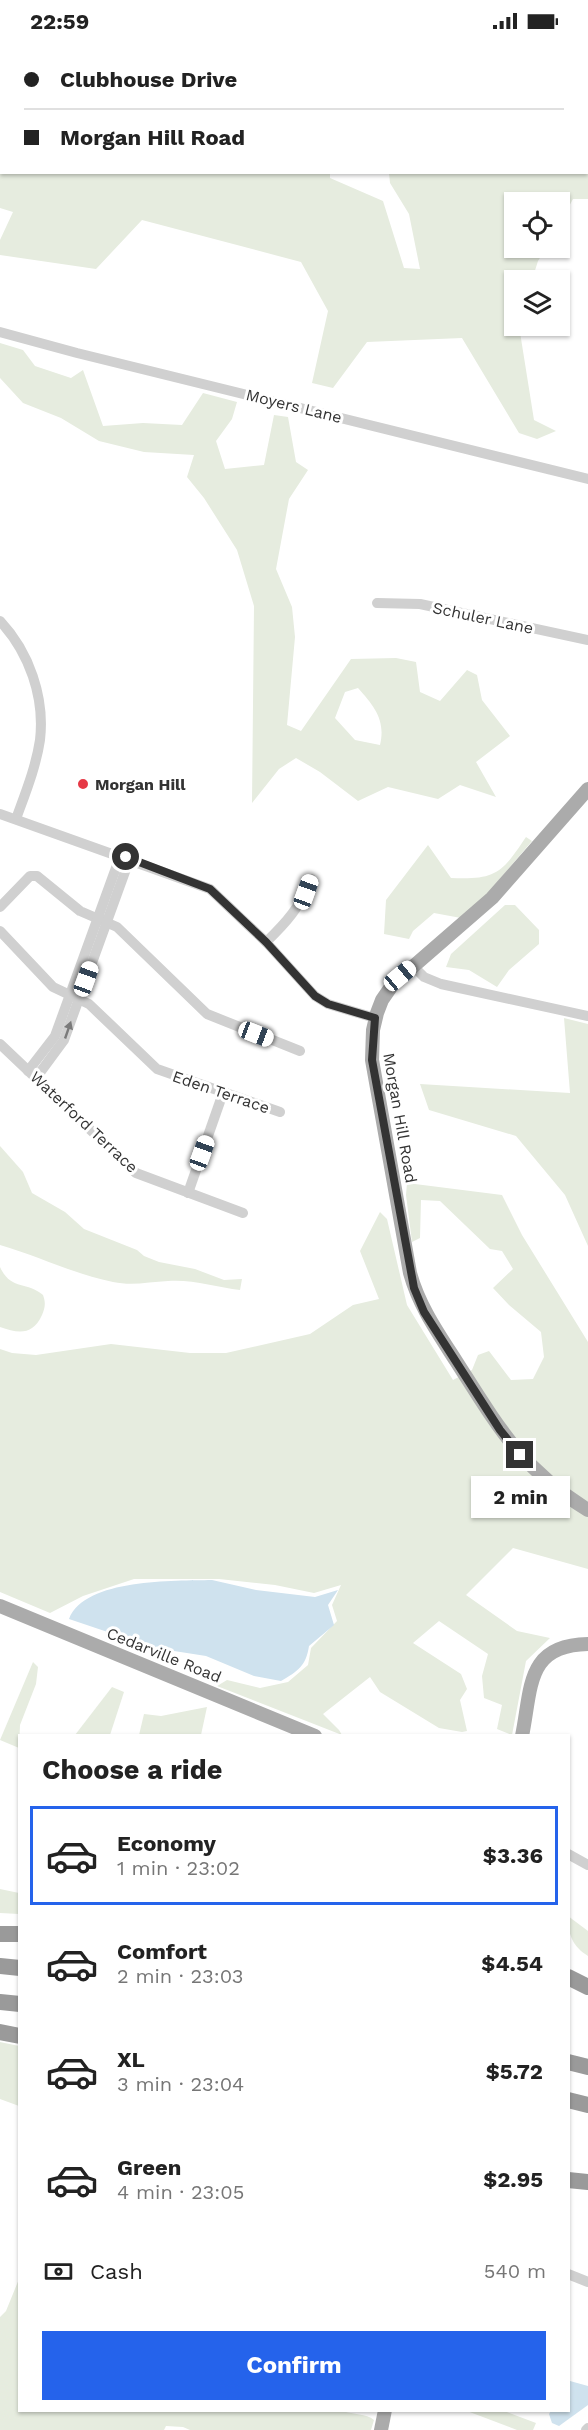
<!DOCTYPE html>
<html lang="en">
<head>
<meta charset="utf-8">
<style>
	:root { --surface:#fff; --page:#f2f2f2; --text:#222; --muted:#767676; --line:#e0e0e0; --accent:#2563eb }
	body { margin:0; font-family:"Work Sans",sans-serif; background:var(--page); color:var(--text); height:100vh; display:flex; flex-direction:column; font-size:22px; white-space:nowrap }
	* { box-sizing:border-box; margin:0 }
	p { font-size:20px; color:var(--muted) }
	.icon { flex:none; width:33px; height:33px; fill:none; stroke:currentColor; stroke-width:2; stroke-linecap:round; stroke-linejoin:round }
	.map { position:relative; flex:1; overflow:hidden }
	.sheet { position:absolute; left:18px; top:1692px; width:552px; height:678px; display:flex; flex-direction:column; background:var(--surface); border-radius:0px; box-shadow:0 2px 4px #0004 }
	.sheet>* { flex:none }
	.top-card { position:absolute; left:0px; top:0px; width:588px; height:132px; box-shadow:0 2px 4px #0004; display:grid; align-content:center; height:132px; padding:0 24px; background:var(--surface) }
	.buttons { position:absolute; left:504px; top:150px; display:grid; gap:12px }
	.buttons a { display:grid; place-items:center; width:66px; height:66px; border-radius:0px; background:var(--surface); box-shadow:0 2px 4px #0004; font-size:30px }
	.end { position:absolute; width:27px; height:27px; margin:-14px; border:8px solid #333; background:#fff; box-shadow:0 0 0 3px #fff }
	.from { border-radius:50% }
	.bubble { position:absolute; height:42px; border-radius:0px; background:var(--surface); box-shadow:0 2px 4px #0004; font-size:20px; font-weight:700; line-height:42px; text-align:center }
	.car { position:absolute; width:18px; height:36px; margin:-18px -9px; border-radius:8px; box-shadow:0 0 4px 2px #0007; background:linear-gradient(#fff 24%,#345 0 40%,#fff 0 76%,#345 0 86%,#fff 0) }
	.top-card b { display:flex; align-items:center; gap:21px; height:57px; font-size:22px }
	.top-card b+b { border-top:2px solid var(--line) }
	.top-card i { width:15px; height:15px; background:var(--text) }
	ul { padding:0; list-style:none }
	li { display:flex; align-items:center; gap:18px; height:99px; margin:0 12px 9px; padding:0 12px; border:3px solid transparent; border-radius:0px }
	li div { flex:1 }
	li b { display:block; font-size:22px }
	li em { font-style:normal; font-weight:700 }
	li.active { border-color:var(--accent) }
	li>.icon { width:54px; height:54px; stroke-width:1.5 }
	h2 { padding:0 24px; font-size:27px; line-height:72px }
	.pay { display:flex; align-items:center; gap:15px; height:66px; padding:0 24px; font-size:22px }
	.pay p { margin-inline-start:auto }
	.cta { display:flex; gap:12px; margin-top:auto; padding:12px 24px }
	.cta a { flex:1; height:69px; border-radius:0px; background:var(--accent); color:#fff; font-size:24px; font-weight:700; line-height:69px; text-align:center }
	.status { display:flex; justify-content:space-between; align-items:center; height:42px; padding:0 30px; background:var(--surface); direction:ltr }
	.status svg { height:16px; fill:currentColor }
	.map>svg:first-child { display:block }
	.green { fill:#e6ecdf; fill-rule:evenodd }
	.water { fill:#cfe2ee }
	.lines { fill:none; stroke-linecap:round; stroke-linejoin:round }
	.minor { stroke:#d0d0d0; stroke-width:10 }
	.major { stroke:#ababab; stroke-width:14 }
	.highway { stroke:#9a9a9a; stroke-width:16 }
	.oneway { fill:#7a7a7a }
	.route { stroke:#333; stroke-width:8 }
	.poi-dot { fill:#e63946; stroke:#fff; stroke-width:2 }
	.labels { text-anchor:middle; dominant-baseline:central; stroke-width:6; stroke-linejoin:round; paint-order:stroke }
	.street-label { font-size:16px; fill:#333; stroke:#fff }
	.poi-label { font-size:16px; font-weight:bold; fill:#333; stroke:#fff; text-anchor:start }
</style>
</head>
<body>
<div class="status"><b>22:59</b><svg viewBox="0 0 49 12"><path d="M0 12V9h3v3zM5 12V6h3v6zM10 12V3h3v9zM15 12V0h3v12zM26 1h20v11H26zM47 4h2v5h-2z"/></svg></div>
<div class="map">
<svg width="588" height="2388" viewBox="0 0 588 2388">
	<rect width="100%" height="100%" fill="#fff"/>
	<!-- green -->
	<g class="green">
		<polygon points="0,0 358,0 2,2 2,130 330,131 330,136 383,159 404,226 420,227 409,172 390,141 389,131 588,129 588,157 573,157 560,181 560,160 514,160 514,206 546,206 538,219 532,238 514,238 514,284 519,284 534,378 556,389 537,397 519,391 462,296 367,300 333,346 312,341 328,269 301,220 142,178 96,227 0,213 0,198 13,170 0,166"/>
		<path d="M0,301L23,308L35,324L71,336L83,328L103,384L143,381L182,383L203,351L237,360L232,377L216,399L225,427L264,423L274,373L288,375L296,420L308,428L289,457L276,527L292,565L295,595L287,683L301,689L351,617L396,616L416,620L420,650L440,659L467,628L477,633L482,658L510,694L476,720L496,755L460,743L438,757L388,745L358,759L320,730L296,716L279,727L252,761L254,564L237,508L204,456L187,435L194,413L144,410L99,399L61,376L23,361L0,336ZM358,646C374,664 386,678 380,703L355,698L335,676L345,650Z"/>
		<path d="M526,795L532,799L482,858L461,876L434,871L413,889L409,897L384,892L386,858L428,803L451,836C496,838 502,831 526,795Z"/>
		<polygon points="505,863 515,863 539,888 539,902 509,928 497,945 469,928 446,925 451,912"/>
		<polygon points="564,976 588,982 588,1204 565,1153 516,1094 429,1068 420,1042 570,1051"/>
		<path d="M0,1104L23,1130L32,1151L65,1170L84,1187L137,1208L144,1214L159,1220L195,1227L224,1238L242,1237L240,1248C217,1245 191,1237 168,1239C149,1240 132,1244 113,1240C74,1232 38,1214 0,1203Z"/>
		<polygon points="407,1141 502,1153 522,1193 588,1300 588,1527 513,1506 466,1553 517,1589 550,1596 526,1619 512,1693 497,1687 502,1663 484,1656 482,1634 488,1612 439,1579 413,1601 461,1632 467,1647 460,1658 467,1689 462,1690 439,1686 380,1650 370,1635 323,1672 339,1688 342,1693 217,1644 227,1638 260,1646 288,1640 308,1623 311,1606 337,1579 332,1563 341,1543 314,1551 275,1543 219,1537 134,1537 83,1554 50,1571 0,1550 0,1307 12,1311 36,1313 111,1302 190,1311 226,1311 310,1292 353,1263 379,1257 360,1209 380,1170 387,1177 407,1263 453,1338 472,1328 478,1313 489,1309 511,1338 533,1337 544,1315 541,1290 509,1263 493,1246 513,1227 502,1209 490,1207 440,1159 421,1158 420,1196 412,1200 406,1153"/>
		<path d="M0,1225C11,1249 27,1239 43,1253C46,1261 45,1266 42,1273C33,1293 19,1292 0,1285Z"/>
		<polygon points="33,1620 38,1625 36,1642 20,1683 19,1706 0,1698"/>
		<polygon points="112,1645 124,1650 110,1693 75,1693"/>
		<polygon points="207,1665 201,1693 139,1693 144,1672 161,1674"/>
		<polygon points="0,1847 19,1851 19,1872 0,1871"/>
		<path d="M568,1874L588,1889V1914C572,1904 568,1892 568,1874Z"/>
		<polygon points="0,2000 19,2004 19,2064 0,2057"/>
		<path d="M19,2237L20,2368L343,2369C353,2373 366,2371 374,2378L371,2388H190L183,2385L166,2384L164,2388H0V2275L6,2269Z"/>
		<polygon points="467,2369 504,2369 536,2381 533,2388 517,2388"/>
	</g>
	<!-- water -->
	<g class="water">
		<path d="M212,1538L256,1548L315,1555L338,1548L328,1563L334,1583L309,1604C306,1624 298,1629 281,1639L254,1634L206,1614L155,1606L69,1577C85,1536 175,1539 212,1538Z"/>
		<polygon points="570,2339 588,2344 588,2363 559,2384 552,2381 549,2372 551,2369 568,2368"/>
	</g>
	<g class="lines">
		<!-- minor -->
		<g class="minor">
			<polyline points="0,290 77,311 588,437"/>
			<polyline points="377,561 420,562 588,598"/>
			<path d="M0,579C29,610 45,655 40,698C36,725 25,752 16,777"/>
			<polyline points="0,772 210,847 266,900 315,954 328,962 375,976"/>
			<polyline points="0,865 30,834 37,834 80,869 117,885 207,972 300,1009"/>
			<polyline points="0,889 53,945 89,962 157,1027 280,1070"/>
			<path d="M266,900C286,881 301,864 311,837"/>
			<polyline points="413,924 424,935 441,942 588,974"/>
			<polyline points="0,1002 136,1131 243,1171"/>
			<polyline points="28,1029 55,994 117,823 126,815"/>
			<polyline points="36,1036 64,998 126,827 126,815"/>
			<polyline points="188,1151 223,1051"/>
			<polyline points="568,1812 588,1823"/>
			<polyline points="568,2232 588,2240"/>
			<polyline points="586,2388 588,2386"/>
		</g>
		<!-- major -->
		<g class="major">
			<path d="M588,747L492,856L393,942L382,958L377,971L373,988L372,1018L410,1231C419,1264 438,1291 456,1319C497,1383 521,1427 588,1468"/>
			<polyline points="0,1564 315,1694"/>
			<path d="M522,1694C532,1645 526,1603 588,1602"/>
			<polyline points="381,2388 385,2368"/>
		</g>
		<!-- highway -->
		<g class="highway">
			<polyline points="0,1892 20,1892"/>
			<polyline points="0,1924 20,1926"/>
			<polyline points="568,1935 588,1945"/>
			<polyline points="0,1960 20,1962"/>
			<polyline points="0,1990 20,1994"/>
			<polyline points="568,2020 588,2025"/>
			<polyline points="568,2058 588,2063"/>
			<polyline points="568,2138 588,2140"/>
		</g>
	</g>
	<!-- one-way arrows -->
	<defs><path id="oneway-solid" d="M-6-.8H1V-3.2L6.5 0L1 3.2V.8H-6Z" transform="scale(1.5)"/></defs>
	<use class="oneway" href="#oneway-solid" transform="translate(68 988) rotate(-71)"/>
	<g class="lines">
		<!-- route -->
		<polyline class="route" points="126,815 210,847 266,900 315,954 328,962 375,976 372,1018 414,1246 424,1270 500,1388 520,1413"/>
	</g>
	<!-- markers -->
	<circle class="poi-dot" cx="83" cy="742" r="6"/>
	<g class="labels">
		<!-- street labels -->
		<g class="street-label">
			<text transform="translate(294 364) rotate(14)">Moyers Lane</text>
			<text transform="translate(483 576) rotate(12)">Schuler Lane</text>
			<text transform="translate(221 1050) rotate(19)">Eden Terrace</text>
			<text transform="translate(400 1076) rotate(80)">Morgan Hill Road</text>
			<text transform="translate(84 1080) rotate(43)">Waterford Terrace</text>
			<text transform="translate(164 1613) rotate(22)">Cedarville Road</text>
		</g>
		<!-- poi labels -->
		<g class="poi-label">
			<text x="95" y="742">Morgan Hill</text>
		</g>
	</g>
</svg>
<div class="buttons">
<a><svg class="icon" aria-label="locate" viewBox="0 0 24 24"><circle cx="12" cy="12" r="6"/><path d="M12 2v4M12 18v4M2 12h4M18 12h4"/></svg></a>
<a><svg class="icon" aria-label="layers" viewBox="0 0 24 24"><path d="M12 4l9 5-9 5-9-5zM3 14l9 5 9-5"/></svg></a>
</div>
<i class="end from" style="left:126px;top:815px"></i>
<i class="end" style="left:520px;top:1413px"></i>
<div class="bubble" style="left:471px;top:1434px;width:99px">2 min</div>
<i class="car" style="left:306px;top:850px;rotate:20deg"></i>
<i class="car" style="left:400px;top:934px;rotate:50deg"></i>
<i class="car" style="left:86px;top:937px;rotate:20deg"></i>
<i class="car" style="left:256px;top:992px;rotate:111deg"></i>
<i class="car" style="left:202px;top:1111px;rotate:20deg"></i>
<div class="top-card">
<b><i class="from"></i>Clubhouse Drive</b>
<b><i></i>Morgan Hill Road</b>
</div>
<section class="sheet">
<h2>Choose a ride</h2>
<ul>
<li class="active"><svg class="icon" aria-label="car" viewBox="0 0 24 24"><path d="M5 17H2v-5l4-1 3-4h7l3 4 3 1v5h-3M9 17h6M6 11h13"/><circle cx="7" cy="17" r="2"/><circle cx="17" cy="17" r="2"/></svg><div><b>Economy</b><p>1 min · 23:02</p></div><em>$3.36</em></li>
<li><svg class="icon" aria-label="car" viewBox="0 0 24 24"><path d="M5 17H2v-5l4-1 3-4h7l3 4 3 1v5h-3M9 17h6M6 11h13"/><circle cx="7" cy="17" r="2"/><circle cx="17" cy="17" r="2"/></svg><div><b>Comfort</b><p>2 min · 23:03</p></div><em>$4.54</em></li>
<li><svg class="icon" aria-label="car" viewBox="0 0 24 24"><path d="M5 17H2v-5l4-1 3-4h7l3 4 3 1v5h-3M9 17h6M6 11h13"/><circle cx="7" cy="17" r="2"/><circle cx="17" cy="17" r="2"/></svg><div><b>XL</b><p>3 min · 23:04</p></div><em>$5.72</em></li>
<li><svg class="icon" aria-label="car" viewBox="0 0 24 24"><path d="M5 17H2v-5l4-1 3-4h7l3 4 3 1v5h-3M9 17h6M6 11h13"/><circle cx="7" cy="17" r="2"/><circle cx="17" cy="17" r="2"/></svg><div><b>Green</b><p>4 min · 23:05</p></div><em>$2.95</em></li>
</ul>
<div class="pay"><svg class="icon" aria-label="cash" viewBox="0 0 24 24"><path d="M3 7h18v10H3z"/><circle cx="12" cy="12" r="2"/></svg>Cash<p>540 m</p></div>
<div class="cta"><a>Confirm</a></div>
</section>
</div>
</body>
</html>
